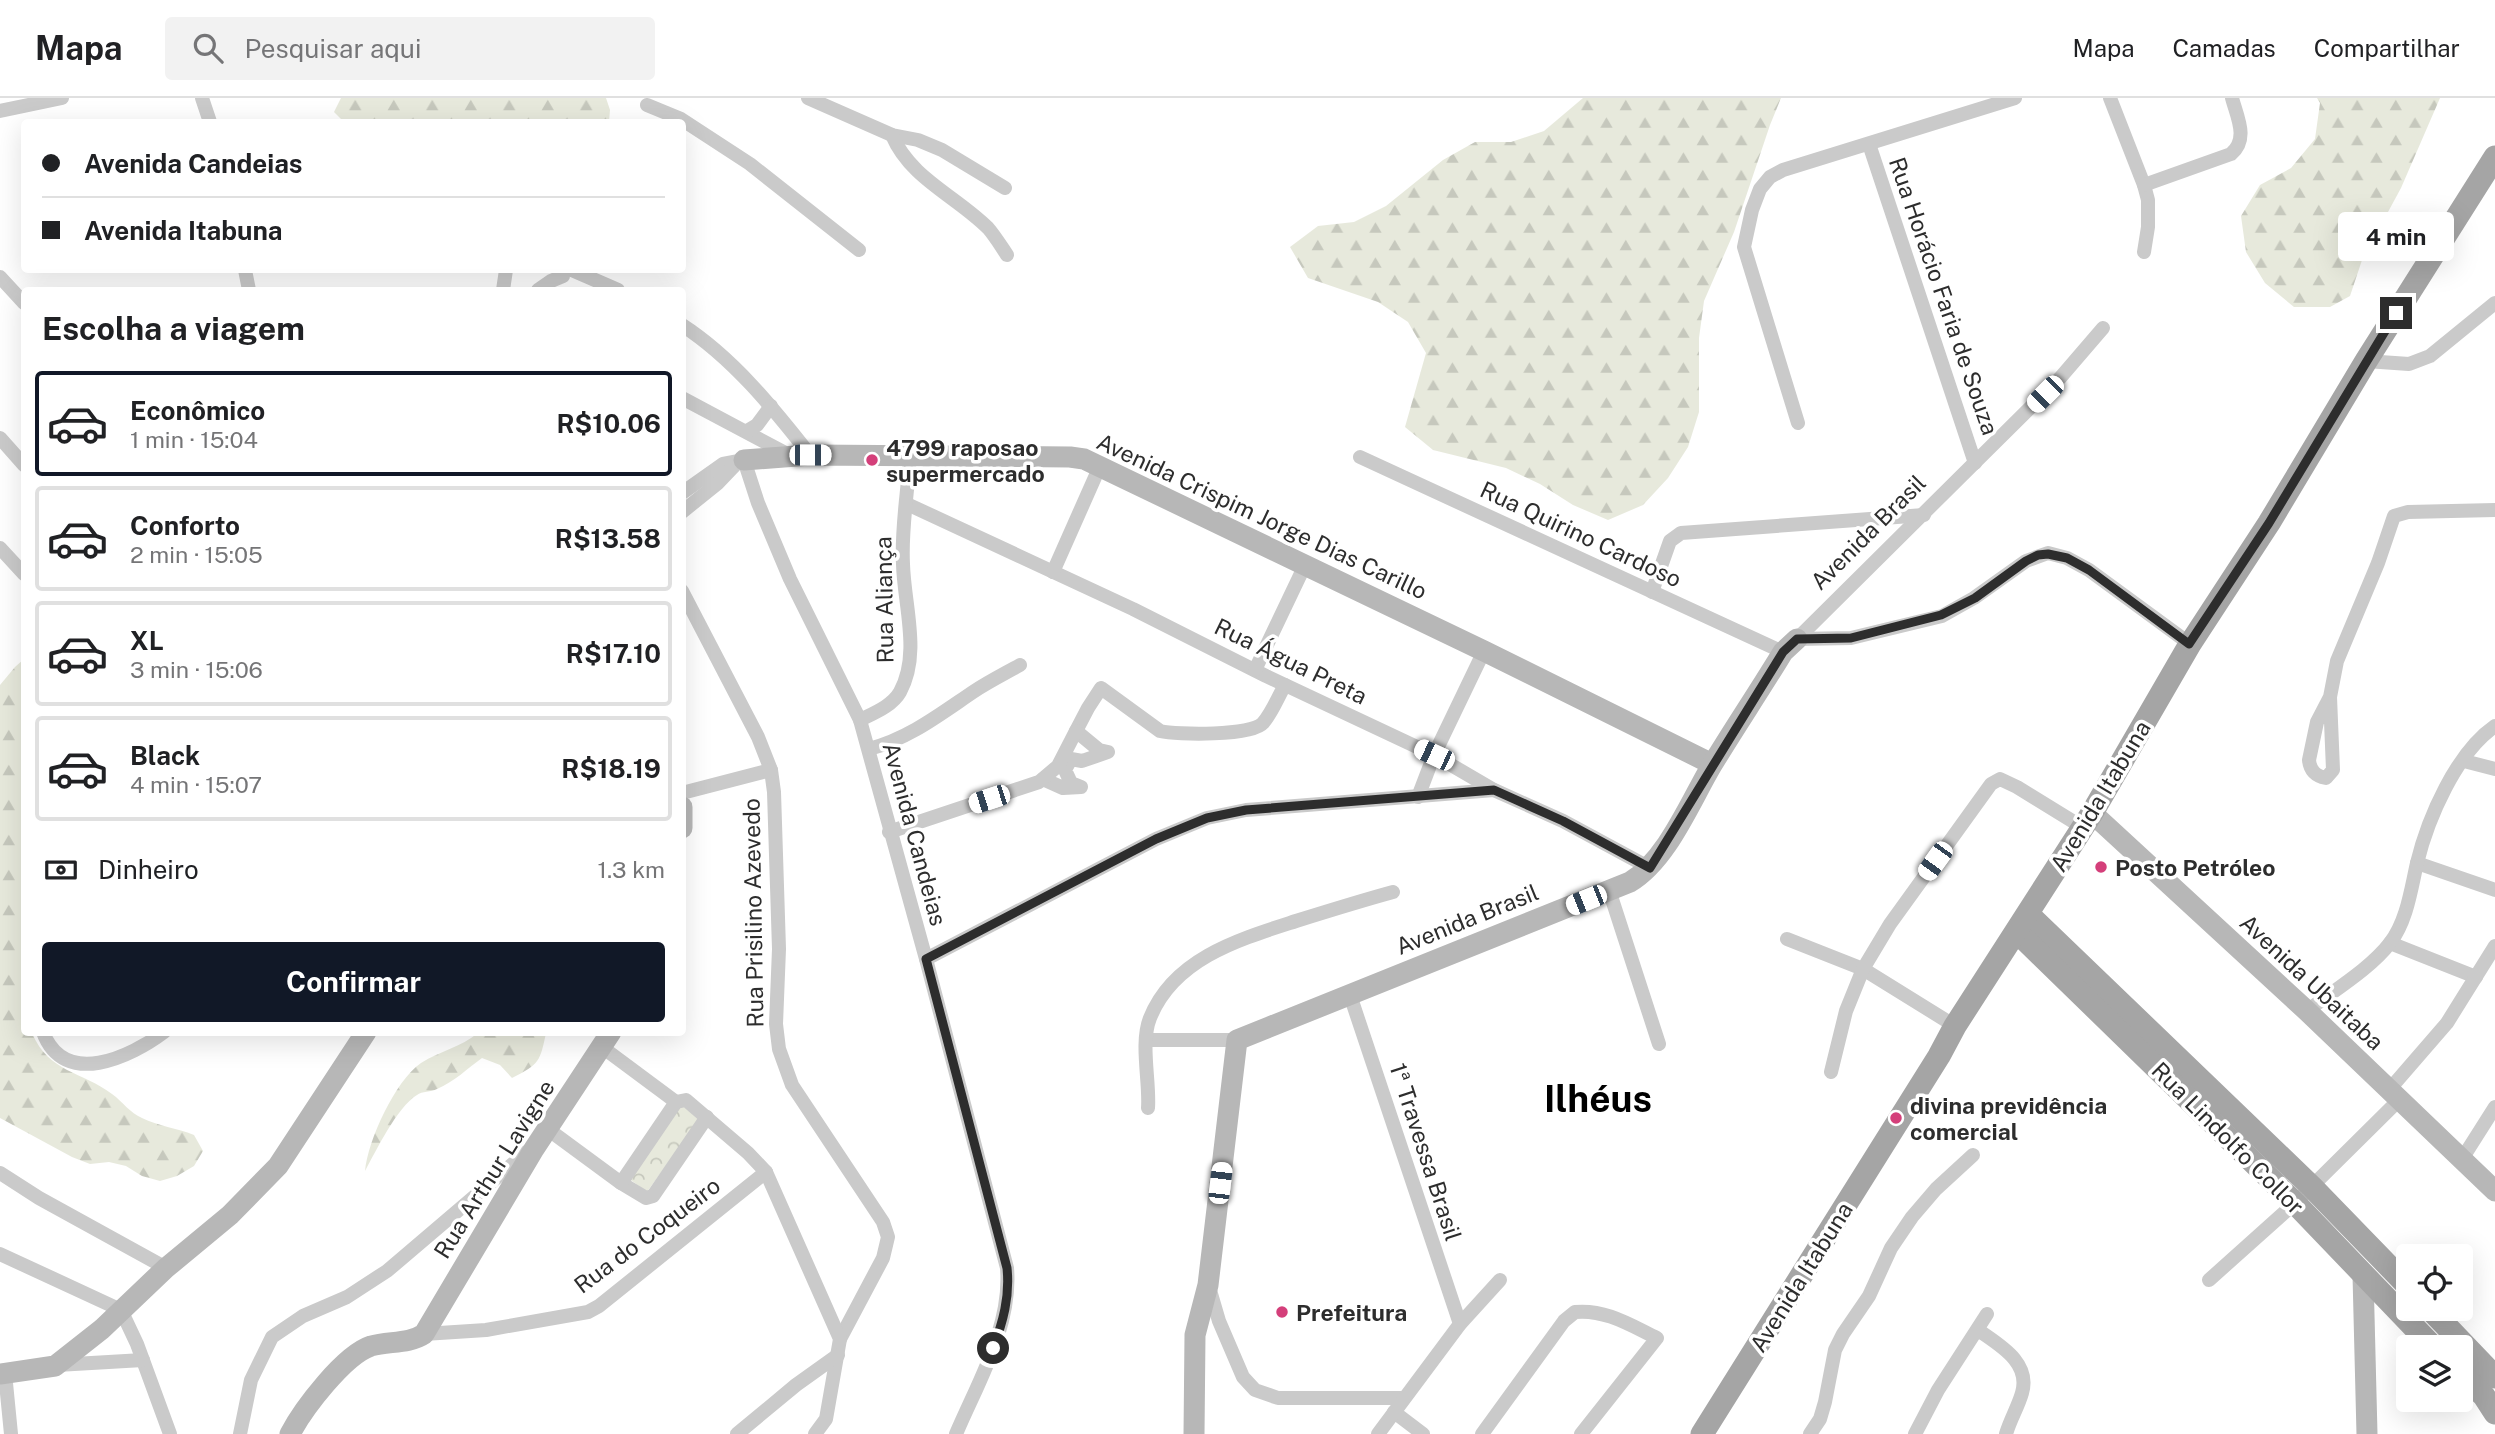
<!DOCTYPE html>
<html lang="pt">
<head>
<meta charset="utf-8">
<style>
	:root { --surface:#fff; --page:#f2f2f2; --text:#202124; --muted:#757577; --line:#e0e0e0; --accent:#111827 }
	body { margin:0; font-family:"Public Sans",sans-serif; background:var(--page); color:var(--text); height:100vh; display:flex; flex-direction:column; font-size:26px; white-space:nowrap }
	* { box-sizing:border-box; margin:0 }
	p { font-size:23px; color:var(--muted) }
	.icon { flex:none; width:38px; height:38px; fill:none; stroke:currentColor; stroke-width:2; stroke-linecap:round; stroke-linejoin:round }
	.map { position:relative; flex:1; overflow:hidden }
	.drawer { position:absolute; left:21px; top:189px; width:665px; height:749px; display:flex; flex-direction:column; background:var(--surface); border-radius:7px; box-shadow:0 7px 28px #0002 }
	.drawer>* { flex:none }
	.top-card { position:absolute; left:21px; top:21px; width:665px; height:154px; border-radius:7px; box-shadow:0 7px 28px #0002; display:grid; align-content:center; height:154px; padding:0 21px; background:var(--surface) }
	.buttons { position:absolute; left:2396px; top:1146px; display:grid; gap:14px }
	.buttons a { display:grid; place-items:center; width:77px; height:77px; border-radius:7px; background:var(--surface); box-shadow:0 7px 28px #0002; font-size:35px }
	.end { position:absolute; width:32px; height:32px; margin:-16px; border:9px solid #2d2d2d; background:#fff; box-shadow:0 0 0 4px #fff }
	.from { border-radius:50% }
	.bubble { position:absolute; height:49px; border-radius:7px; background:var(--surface); box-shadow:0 7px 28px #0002; font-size:23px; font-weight:700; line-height:49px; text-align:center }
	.car { position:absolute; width:21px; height:42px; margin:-21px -10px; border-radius:9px; box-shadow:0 0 5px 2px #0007; background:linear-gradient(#fff 24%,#345 0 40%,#fff 0 76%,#345 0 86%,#fff 0) }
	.top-card b { display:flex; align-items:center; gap:24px; height:66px; font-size:26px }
	.top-card b+b { border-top:2px solid var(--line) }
	.top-card i { width:18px; height:18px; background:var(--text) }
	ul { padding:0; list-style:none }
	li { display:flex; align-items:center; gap:21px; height:105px; margin:0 14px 10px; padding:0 7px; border:4px solid var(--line); border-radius:7px }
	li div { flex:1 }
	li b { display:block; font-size:26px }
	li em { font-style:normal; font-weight:700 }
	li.selected { border-color:var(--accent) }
	li>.icon { width:63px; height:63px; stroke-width:1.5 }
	h2 { padding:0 21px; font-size:32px; line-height:84px }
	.pay { display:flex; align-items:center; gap:18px; height:77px; padding:0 21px; font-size:26px }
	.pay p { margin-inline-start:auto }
	.cta { display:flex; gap:14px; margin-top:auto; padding:14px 21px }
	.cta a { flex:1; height:80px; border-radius:7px; background:var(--accent); color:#fff; font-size:28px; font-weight:700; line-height:80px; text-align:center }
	header { display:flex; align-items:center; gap:42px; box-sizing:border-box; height:98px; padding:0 35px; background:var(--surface); border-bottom:2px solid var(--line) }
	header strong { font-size:33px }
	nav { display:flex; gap:38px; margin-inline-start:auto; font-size:24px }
	.search { width:490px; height:63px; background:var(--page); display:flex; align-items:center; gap:18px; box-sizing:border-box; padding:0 24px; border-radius:7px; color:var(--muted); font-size:26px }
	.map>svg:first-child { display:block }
	.forest { fill:url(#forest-firs) }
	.park { fill:url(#park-crowns) }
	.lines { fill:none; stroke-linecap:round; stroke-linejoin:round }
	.street { stroke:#cacaca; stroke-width:14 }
	.secondary { stroke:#b7b7b7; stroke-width:21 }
	.primary { stroke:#a5a5a5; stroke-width:23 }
	.route { stroke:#2d2d2d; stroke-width:9 }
	.poi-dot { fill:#d43f7a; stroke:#fff; stroke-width:2.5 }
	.labels { text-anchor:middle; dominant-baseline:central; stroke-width:7; stroke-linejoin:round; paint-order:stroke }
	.street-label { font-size:23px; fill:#2d2d2d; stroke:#fff }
	.poi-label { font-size:23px; font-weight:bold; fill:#2d2d2d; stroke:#fff; text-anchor:start }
	.town-label { font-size:37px; font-weight:bold; fill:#000; stroke:#fff }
</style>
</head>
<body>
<header>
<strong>Mapa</strong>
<div class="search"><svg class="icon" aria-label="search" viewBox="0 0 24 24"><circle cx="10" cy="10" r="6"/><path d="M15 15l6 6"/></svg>Pesquisar aqui</div>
<nav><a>Mapa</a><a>Camadas</a><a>Compartilhar</a></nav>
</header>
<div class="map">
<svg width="2495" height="1336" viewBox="0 0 2495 1336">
	<defs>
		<pattern id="forest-firs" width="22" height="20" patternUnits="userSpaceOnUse" patternTransform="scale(1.75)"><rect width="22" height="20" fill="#e7e9dc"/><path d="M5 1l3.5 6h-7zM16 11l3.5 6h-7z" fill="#c6c8bd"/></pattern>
		<pattern id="park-crowns" width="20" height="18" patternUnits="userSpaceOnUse" patternTransform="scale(1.75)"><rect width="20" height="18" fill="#e7e9dc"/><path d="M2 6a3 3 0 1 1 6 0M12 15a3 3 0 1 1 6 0" fill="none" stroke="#c6c8bd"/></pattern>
	</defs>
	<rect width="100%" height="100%" fill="#fff"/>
	<!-- forest -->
	<g class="forest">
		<polygon points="341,0 606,0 610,12 609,24 344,24 334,14"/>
		<polygon points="1583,0 1781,0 1770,27 1734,134 1704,203 1699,240 1699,314 1688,349 1668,380 1643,407 1608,422 1573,407 1540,386 1506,370 1433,352 1405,329 1426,255 1408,224 1378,204 1308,180 1290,149 1318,128 1354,124 1386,108 1443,62 1475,44 1511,44 1544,33"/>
		<polygon points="2317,0 2440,0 2401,90 2362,162 2350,198 2330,209 2294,209 2265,185 2246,154 2241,118 2260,87 2291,70 2315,41 2320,5"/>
		<path d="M24,561V934L32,935C49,975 82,973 112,996C123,1004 130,1015 142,1020C158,1028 177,1030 194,1037L203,1053L194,1068L177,1078L160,1083L142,1078L126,1068L109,1064L90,1066L72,1059L0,1020V587L15,569Z"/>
		<path d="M478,935H546C540,963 540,966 512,980L500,967L482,960C468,970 454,984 437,991C431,994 422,993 417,997C397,1009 376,1053 365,1073C368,1042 395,983 421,965C440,953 461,949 478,935Z"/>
	</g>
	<!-- park -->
	<polygon class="park" points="681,1007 700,1020 647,1094 628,1080"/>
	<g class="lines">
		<!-- street -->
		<g class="street">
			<polyline points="202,0 210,24"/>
			<polyline points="808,0 892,37 918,42 942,52 1005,90"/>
			<polyline points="2110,0 2144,87 2148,102 2148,129 2144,154"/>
			<polyline points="647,7 681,21 750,66 859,152"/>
			<polyline points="0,13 62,0"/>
			<path d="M892,37C910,80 956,98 988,130C995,138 1001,148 1007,157"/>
			<polyline points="1869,46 1975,365"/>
			<path d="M2144,87L2231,56C2249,41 2237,19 2232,0"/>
			<polyline points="245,172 249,192"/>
			<polyline points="572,172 618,192"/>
			<polyline points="0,179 24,205"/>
			<polyline points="503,192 506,172"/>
			<polyline points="538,192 551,183 563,178"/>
			<path d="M682,227C733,260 773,310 810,357"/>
			<polyline points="2366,263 2409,266 2430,258 2495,205"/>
			<polyline points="682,300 789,357"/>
			<polyline points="1798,325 1744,149 1752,112 1760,91 1770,79 1783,72 2015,0"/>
			<polyline points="747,333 757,327 771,308"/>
			<polyline points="0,340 24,367"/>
			<polyline points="1360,359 1783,554"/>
			<path d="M682,395L723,366L744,362L758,405L790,481L860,622L926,861L1007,1170C1012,1228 978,1284 956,1336"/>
			<polyline points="907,406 1133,511 1266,578 1434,657 1494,692 1563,723 1650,770"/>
			<polyline points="682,414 718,385 739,363"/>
			<polyline points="0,450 24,476"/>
			<polyline points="1053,474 1100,368"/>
			<polyline points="682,493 758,639 771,672 774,694 779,851 776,926 779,951 792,987 883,1124 888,1139 883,1160 840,1241"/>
			<polyline points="1652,494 1670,443 1681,435 1924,417"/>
			<polyline points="1797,541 1851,540 1942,518 1974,500 2026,463 2048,455 2067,460 2089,472 2190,546"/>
			<polyline points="1797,541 2060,280 2103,230"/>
			<polyline points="1255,572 1305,467"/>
			<path d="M2330,599L2317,624L2309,662C2310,673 2316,678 2326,680L2333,672L2330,599L2337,563L2378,465L2394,418L2408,414L2495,412"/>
			<path d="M860,622C874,615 892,608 900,594C921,556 904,507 903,466C901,430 908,393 910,358"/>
			<path d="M869,651C908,641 939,617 973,594C988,584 1004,576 1020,567"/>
			<polyline points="2464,663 2495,671"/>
			<path d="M1043,681L1063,690L1081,689L1071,685L1065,672L1071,661L1082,663L1108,654L1099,652L1076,633L1088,610L1101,590L1160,633C1177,637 1252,638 1263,625C1272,615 1278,599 1285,587"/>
			<polyline points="682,695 771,672"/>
			<polyline points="1418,699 1434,657 1484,553"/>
			<polyline points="889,734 1039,684 1058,668 1076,633"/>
			<polyline points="2417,765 2495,792"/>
			<polyline points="1609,792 1659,946"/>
			<polyline points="1787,841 1863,871 1955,928"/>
			<polyline points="2390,845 2476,879"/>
			<polyline points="926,861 1156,741 1207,720 1246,712 1494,692"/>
			<polyline points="1350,897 1460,1226"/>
			<path d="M2307,913C2333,893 2370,871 2390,845C2407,823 2411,791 2417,765C2428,720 2456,655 2495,628"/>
			<path d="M43,934C64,991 131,959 164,934"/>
			<polyline points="1146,942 1237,942"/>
			<polyline points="602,949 676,1004"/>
			<polyline points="1831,974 1846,913 1863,871 1890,826 1991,686 2000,681 2017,689 2082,729"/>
			<polyline points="2389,992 2447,925 2495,848"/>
			<polyline points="676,1004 686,1002 748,1055 766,1074 840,1241 826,1321 815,1336"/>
			<path d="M1148,1010C1150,984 1140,945 1150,920C1174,860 1240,841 1296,823C1328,813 1360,803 1393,794"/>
			<polyline points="549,1032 621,1085 646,1100 653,1098 707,1019"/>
			<polyline points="2462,1061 2495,1009"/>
			<polyline points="0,1075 39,1100 166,1170"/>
			<polyline points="621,1085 676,1004"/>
			<polyline points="0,1156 121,1212 137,1246 170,1336"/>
			<polyline points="2209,1182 2295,1105 2399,1002"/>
			<polyline points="1209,1189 1219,1223 1243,1279 1255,1292 1278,1300 1404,1300"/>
			<path d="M1978,1232C1999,1247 2031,1264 2022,1295C2018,1309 2010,1322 2006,1336"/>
			<polyline points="424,1236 486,1232 588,1214 599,1208 766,1074"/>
			<polyline points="57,1267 143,1262"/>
			<polyline points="5,1275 11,1336"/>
			<polyline points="1394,1314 1423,1336"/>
			<polyline points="240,1336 251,1282 272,1239 303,1218 347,1199 387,1173 529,1052"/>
			<polyline points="737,1336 796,1287 838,1257"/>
			<polyline points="1378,1336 1460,1226 1500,1182"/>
			<path d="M1482,1336L1564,1223L1575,1214C1605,1211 1630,1227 1657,1240L1581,1336"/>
			<polyline points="1810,1336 1820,1321 1825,1304 1835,1252 1843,1236 1869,1198 1891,1150 1912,1119 1936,1091 1973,1057"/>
			<polyline points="1915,1336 1938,1292 1987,1216"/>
		</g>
		<!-- secondary -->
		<g class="secondary">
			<polyline points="744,362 810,357 1070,359 1084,361 1484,553 1712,666"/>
			<polyline points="682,709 682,730"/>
			<polyline points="2092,715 2307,913 2495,1093"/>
			<polyline points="2363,1177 2367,1336"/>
			<polyline points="0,1276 55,1268 102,1231 166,1170 230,1117 278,1068 366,934"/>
			<path d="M290,1336C303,1311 344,1257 371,1248C389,1243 409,1246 424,1236L534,1051L611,934"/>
			<path d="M1194,1336L1195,1237L1208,1187L1237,942L1630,784C1667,762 1690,704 1712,667C1735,629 1760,592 1783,554L1797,541"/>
		</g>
		<!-- primary -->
		<g class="primary">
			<polyline points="2028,816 2312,1089 2408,1188"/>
			<polyline points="2017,834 2295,1105 2434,1250"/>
			<polyline points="2430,1211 2495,1279"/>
			<polyline points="2460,1275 2484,1298 2495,1315"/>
			<polyline points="1702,1336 1939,958 1955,928 2092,715 2190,546 2269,425 2366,263 2495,59"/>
		</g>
	</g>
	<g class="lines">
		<!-- route -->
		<path class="route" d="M993,1250C1003,1224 1010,1199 1007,1170L926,861L1156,741L1207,720L1246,712L1494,692L1563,723L1650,770L1783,554L1797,541L1851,540L1941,517L1975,500L2026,463L2038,457L2048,456L2067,460L2089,472L2189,546L2269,425L2396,215"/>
	</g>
	<!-- markers -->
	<g class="poi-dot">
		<circle cx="872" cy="362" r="7"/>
		<circle cx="2101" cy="769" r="7"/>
		<circle cx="1896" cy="1020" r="7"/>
		<circle cx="1282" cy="1214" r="7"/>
	</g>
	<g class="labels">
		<!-- street labels -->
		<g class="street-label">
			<text transform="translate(1944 198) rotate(71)">Rua Horácio Faria de Souza</text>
			<text transform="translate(1262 418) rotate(25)">Avenida Crispim Jorge Dias Carillo</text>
			<text transform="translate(1868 434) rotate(-45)">Avenida Brasil</text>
			<text transform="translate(1581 436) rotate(25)">Rua Quirino Cardoso</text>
			<text transform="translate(884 502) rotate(-91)">Rua Aliança</text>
			<text transform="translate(1291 563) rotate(26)">Rua Água Preta</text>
			<text transform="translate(2100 698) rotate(-59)">Avenida Itabuna</text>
			<text transform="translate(915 736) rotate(75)">Avenida Candeias</text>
			<text transform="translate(753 815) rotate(-91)">Rua Prisilino Azevedo</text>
			<text transform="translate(1467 821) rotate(-22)">Avenida Brasil</text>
			<text transform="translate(2312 884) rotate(43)">Avenida Ubaitaba</text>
			<text transform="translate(2228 1040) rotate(45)">Rua Lindolfo Collor</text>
			<text transform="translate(1426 1054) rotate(72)">1ª Travessa Brasil</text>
			<text transform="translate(494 1071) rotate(-58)">Rua Arthur Lavigne</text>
			<text transform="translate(647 1137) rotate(-37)">Rua do Coqueiro</text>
			<text transform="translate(1801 1179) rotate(-58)">Avenida Itabuna</text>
		</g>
		<!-- poi labels -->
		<g class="poi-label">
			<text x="886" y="349">4799 raposao<tspan x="886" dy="26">supermercado</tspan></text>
			<text x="2115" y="769">Posto Petróleo</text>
			<text x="1910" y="1007">divina previdência<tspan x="1910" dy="26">comercial</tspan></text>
			<text x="1296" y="1214">Prefeitura</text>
		</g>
		<!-- town labels -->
		<g class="town-label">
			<text x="1598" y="1000">Ilhéus</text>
		</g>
	</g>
</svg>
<div class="buttons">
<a><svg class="icon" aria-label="locate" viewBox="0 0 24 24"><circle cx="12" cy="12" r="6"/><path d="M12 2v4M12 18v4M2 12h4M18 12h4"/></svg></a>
<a><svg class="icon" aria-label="layers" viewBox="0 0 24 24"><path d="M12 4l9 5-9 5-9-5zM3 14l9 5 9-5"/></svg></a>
</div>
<i class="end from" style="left:993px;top:1250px"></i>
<i class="end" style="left:2396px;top:215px"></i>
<div class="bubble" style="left:2338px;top:114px;width:116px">4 min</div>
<i class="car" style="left:2045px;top:296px;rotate:225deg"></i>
<i class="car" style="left:810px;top:357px;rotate:90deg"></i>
<i class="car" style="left:1434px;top:657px;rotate:295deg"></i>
<i class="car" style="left:989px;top:701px;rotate:252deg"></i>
<i class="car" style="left:1935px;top:763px;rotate:216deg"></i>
<i class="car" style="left:1586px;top:802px;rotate:248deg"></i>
<i class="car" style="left:1220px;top:1085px;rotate:7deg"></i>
<div class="top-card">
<b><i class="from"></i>Avenida Candeias</b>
<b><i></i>Avenida Itabuna</b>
</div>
<section class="drawer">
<h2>Escolha a viagem</h2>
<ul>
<li class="selected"><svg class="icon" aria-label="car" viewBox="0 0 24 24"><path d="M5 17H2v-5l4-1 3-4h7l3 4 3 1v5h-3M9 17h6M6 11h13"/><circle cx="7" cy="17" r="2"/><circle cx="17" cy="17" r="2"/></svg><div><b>Econômico</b><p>1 min · 15:04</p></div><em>R$10.06</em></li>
<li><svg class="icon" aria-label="car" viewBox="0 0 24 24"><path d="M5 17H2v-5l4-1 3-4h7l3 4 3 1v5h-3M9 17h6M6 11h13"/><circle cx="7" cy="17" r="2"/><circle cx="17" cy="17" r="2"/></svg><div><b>Conforto</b><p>2 min · 15:05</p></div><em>R$13.58</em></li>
<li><svg class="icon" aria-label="car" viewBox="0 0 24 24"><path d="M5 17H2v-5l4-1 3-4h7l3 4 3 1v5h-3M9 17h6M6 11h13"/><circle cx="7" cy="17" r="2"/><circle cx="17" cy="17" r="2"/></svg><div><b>XL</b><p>3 min · 15:06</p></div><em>R$17.10</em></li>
<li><svg class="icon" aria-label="car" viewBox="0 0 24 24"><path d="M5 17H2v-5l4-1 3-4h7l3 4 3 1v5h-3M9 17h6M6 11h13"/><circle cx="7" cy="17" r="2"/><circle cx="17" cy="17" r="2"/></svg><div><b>Black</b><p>4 min · 15:07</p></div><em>R$18.19</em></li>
</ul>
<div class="pay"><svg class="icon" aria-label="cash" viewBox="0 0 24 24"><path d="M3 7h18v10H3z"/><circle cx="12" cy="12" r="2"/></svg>Dinheiro<p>1.3 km</p></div>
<div class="cta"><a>Confirmar</a></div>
</section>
</div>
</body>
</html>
